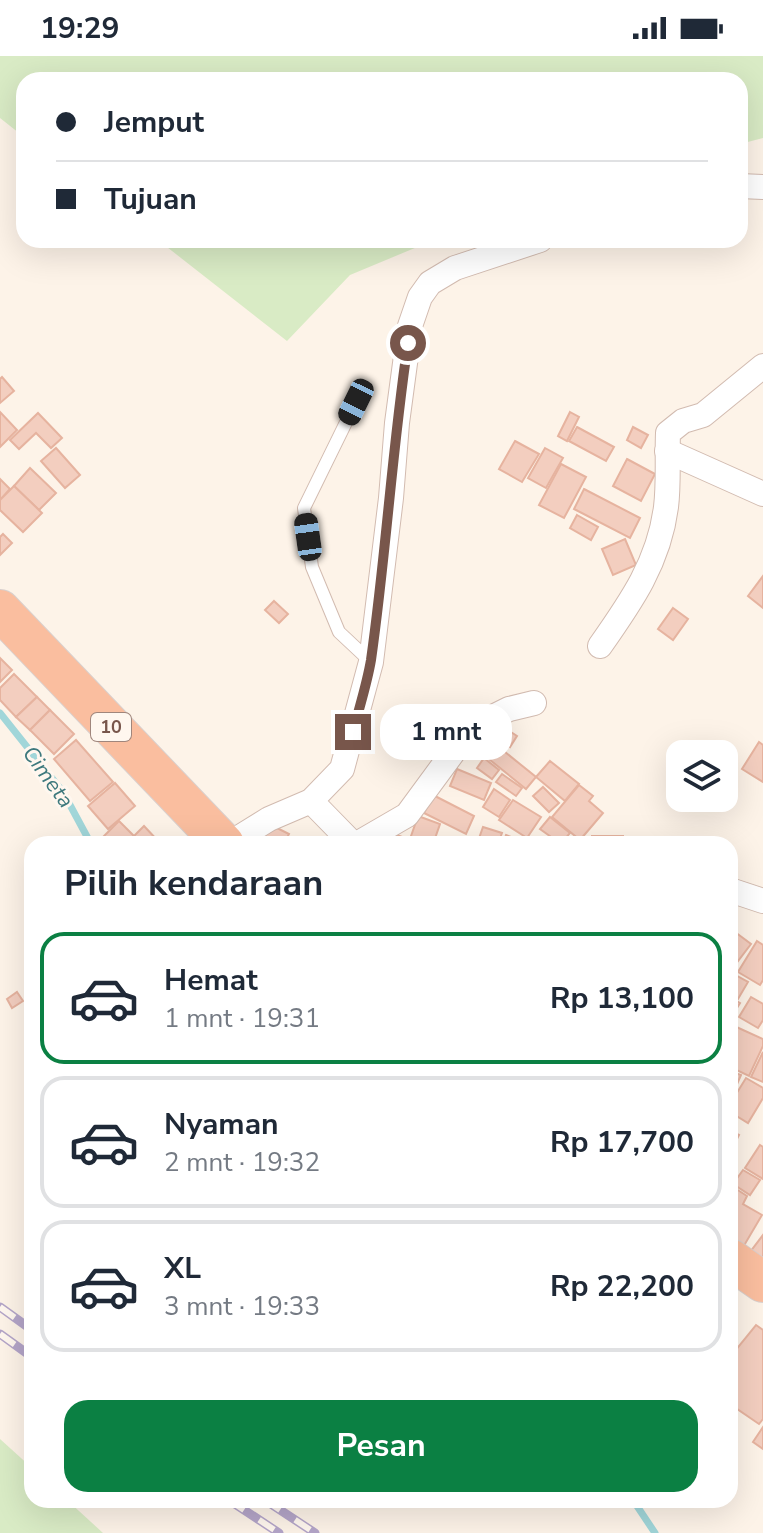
<!DOCTYPE html>
<html lang="id">
<head>
<meta charset="utf-8">
<style>
	:root { --surface:#fff; --page:#f6f6f7; --text:#1f2937; --muted:#747a83; --line:#e0e1e3; --accent:#0b8043 }
	body { margin:0; font-family:"Nunito Sans",sans-serif; background:var(--page); color:var(--text); height:100vh; display:flex; flex-direction:column; font-size:30px; white-space:nowrap }
	* { box-sizing:border-box; margin:0 }
	p { font-size:26px; color:var(--muted) }
	.icon { flex:none; width:44px; height:44px; fill:none; stroke:currentColor; stroke-width:2; stroke-linecap:round; stroke-linejoin:round }
	.map { position:relative; flex:1; overflow:hidden }
	.sheet { position:absolute; left:24px; top:780px; width:714px; height:672px; display:flex; flex-direction:column; background:var(--surface); border-radius:24px; box-shadow:0 8px 32px #0002 }
	.sheet>* { flex:none }
	.banner { position:absolute; left:16px; top:16px; width:732px; height:176px; border-radius:24px; box-shadow:0 8px 32px #0002; display:grid; align-content:center; height:176px; padding:0 40px; background:var(--surface) }
	.fabs { position:absolute; left:666px; top:684px; display:grid; gap:16px }
	.fabs a { display:grid; place-items:center; width:72px; height:72px; border-radius:16px; background:var(--surface); box-shadow:0 8px 32px #0002; font-size:40px }
	.end { position:absolute; width:36px; height:36px; margin:-18px; border:10px solid #78564b; background:#fff; box-shadow:0 0 0 4px #fff }
	.from { border-radius:50% }
	.bubble { position:absolute; height:56px; border-radius:24px; background:var(--surface); box-shadow:0 8px 32px #0002; font-size:26px; font-weight:700; line-height:56px; text-align:center }
	.car { position:absolute; width:24px; height:48px; margin:-24px -12px; border-radius:10px; box-shadow:0 0 6px 2px #0007; background:linear-gradient(#222 24%,#8ab4d8 0 40%,#222 0 76%,#8ab4d8 0 86%,#222 0) }
	.banner b { display:flex; align-items:center; gap:28px; height:76px; font-size:30px }
	.banner b+b { border-top:2px solid var(--line) }
	.banner i { width:20px; height:20px; background:var(--text) }
	ul { padding:0; list-style:none }
	li { display:flex; align-items:center; gap:24px; height:132px; margin:0 16px 12px; padding:0 24px; border:4px solid var(--line); border-radius:24px }
	li div { flex:1 }
	li b { display:block; font-size:30px }
	li em { font-style:normal; font-weight:700 }
	li.on { border-color:var(--accent) }
	li>.icon { width:72px; height:72px; stroke-width:1.5 }
	h2 { padding:0 40px; font-size:36px; line-height:96px }
	.button { display:flex; gap:16px; margin-top:auto; padding:16px 40px }
	.button a { flex:1; height:92px; border-radius:24px; background:var(--accent); color:#fff; font-size:32px; font-weight:700; line-height:92px; text-align:center }
	.status { display:flex; justify-content:space-between; align-items:center; height:56px; padding:0 40px; background:var(--surface); direction:ltr }
	.status svg { height:22px; fill:currentColor }
	.map>svg:first-child { display:block }
	.green { fill:#d9ebc5 }
	.lines { fill:none; stroke-linecap:round; stroke-linejoin:round }
	.stream { stroke:#a1d6d9; stroke-width:7 }
	.building { fill:#f3cebf; stroke:#e6b39f; stroke-width:2 }
	.service-casing { stroke:#d2bbb0; stroke-width:14 }
	.minor-casing { stroke:#d2bbb0; stroke-width:26 }
	.trunk-casing { stroke:#d9d0cd; stroke-width:42 }
	.service { stroke:#fff; stroke-width:12 }
	.minor { stroke:#fff; stroke-width:24 }
	.trunk { stroke:#fabe9f; stroke-width:40 }
	.rail-casing { stroke:#b4a5c8; stroke-width:9 }
	.rail { stroke:#fff7ef; stroke-width:6; stroke-dasharray:18; stroke-linecap:butt }
	.route { stroke:#78564b; stroke-width:10 }
	.labels { text-anchor:middle; dominant-baseline:central; stroke-width:6; stroke-linejoin:round; paint-order:stroke }
	.shield { fill:#fff7ef; stroke:#a0867c; stroke-width:2 }
	.shield-label { font-size:18px; font-weight:bold; fill:#78564b }
	.water-label { font-size:22px; font-style:italic; fill:#3e797d; stroke:#fff7ef }
</style>
</head>
<body>
<div class="status"><b>19:29</b><svg viewBox="0 0 49 12"><path d="M0 12V9h3v3zM5 12V6h3v6zM10 12V3h3v9zM15 12V0h3v12zM26 1h20v11H26zM47 4h2v5h-2z"/></svg></div>
<div class="map">
<svg width="763" height="1477" viewBox="0 0 763 1477">
	<rect width="100%" height="100%" fill="#fdf3e8"/>
	<!-- green -->
	<g class="green">
		<polygon points="0,0 763,0 763,82 740,88 740,24 24,24 24,81 0,62"/>
		<polygon points="158,184 434,184 350,219 287,285"/>
		<polygon points="0,1383 32,1412 32,1444 67,1444 103,1477 0,1477"/>
	</g>
	<g class="lines">
		<!-- stream -->
		<g class="stream">
			<polyline points="0,657 63,736 91,788"/>
			<polyline points="633,1444 655,1477"/>
		</g>
	</g>
	<!-- building -->
	<g class="building">
		<polygon points="2,321 14,335 0,347 0,323"/>
		<polygon points="0,356 17,374 0,391"/>
		<polygon points="570,356 579,361 567,385 558,380"/>
		<polygon points="38,357 62,382 51,392 36,377 19,393 10,384"/>
		<polygon points="577,371 614,391 606,405 569,385"/>
		<polygon points="633,371 648,379 641,392 627,384"/>
		<polygon points="515,385 539,398 522,426 499,413"/>
		<polygon points="56,392 80,419 65,432 41,405"/>
		<polygon points="545,392 563,402 546,432 528,422"/>
		<polygon points="627,403 655,418 641,445 613,430"/>
		<polygon points="561,408 586,421 564,462 539,449"/>
		<polygon points="30,412 56,437 39,454 14,430"/>
		<polygon points="0,423 10,433 0,444"/>
		<polygon points="14,430 42,457 23,476 0,454 0,444"/>
		<polygon points="584,433 640,462 630,482 574,453"/>
		<polygon points="577,459 598,471 591,484 570,472"/>
		<polygon points="3,478 12,487 0,499 0,481"/>
		<polygon points="625,483 636,509 613,519 602,493"/>
		<polygon points="763,520 763,552 748,540"/>
		<polygon points="274,545 288,558 279,567 265,554"/>
		<polygon points="673,552 688,563 673,584 658,573"/>
		<polygon points="0,602 12,614 0,626"/>
		<polygon points="14,618 37,641 16,661 0,644 0,632"/>
		<polygon points="37,641 50,654 30,674 16,661"/>
		<polygon points="50,654 74,678 54,698 30,674"/>
		<polygon points="497,667 517,680 510,691 490,678"/>
		<polygon points="489,683 536,721 526,733 479,695"/>
		<polygon points="76,684 113,726 90,745 54,703"/>
		<polygon points="759,686 763,689 763,726 742,713"/>
		<polygon points="484,702 499,714 492,723 477,712"/>
		<polygon points="550,705 579,728 565,745 536,721"/>
		<polygon points="457,713 491,727 484,744 450,730"/>
		<polygon points="502,718 522,732 516,740 496,726"/>
		<polygon points="115,727 135,750 108,773 88,750"/>
		<polygon points="579,729 593,740 589,745 603,757 580,784 552,761"/>
		<polygon points="543,731 559,747 549,756 533,740"/>
		<polygon points="494,733 510,744 499,761 483,751"/>
		<polygon points="433,739 474,760 466,778 424,757"/>
		<polygon points="513,744 541,761 527,782 499,764"/>
		<polygon points="418,760 440,768 433,788 410,783"/>
		<polygon points="550,761 570,777 561,788 540,773"/>
		<polygon points="119,765 134,780 144,770 160,787 107,788 102,782"/>
		<polygon points="267,767 289,778 284,788 261,779"/>
		<polygon points="483,771 502,777 498,788 477,788"/>
		<polygon points="389,776 405,782 402,788 385,788"/>
		<polygon points="506,779 529,788 503,788"/>
		<rect x="592" y="780" width="31" height="8"/>
		<polygon points="735,876 751,888 738,905 730,899 730,882"/>
		<polygon points="757,885 763,889 763,924 760,929 738,916"/>
		<polygon points="730,916 748,926 738,943 730,939"/>
		<polygon points="17,936 23,945 12,952 7,943"/>
		<polygon points="730,941 740,947 732,960 730,959"/>
		<polygon points="751,941 763,948 763,964 758,972 739,961"/>
		<polygon points="732,969 763,983 763,990 749,1020 730,1011"/>
		<polygon points="763,996 763,1026 751,1021"/>
		<polygon points="730,1015 741,1019 730,1044"/>
		<polygon points="746,1022 763,1032 763,1042 748,1067 730,1056 730,1048"/>
		<polygon points="730,1074 739,1079 730,1097"/>
		<polygon points="760,1089 763,1091 763,1123 745,1112"/>
		<polygon points="743,1114 760,1124 750,1139 733,1128"/>
		<polygon points="730,1129 747,1140 743,1148 762,1159 742,1193 730,1186"/>
		<polygon points="763,1179 763,1212 747,1200"/>
		<polygon points="756,1269 763,1274 763,1363 759,1368 737,1353 730,1363 730,1301"/>
		<polygon points="763,1371 763,1393 753,1386"/>
	</g>
	<g class="lines">
		<defs>
			<polyline id="service" points="356,346 304,452 312,511 339,576 371,606"/>
			<g id="minor">
				<polyline points="740,130 763,131"/>
				<polyline points="667,395 763,438"/>
				<path d="M600,590C631,546 659,506 666,451C669,427 667,402 668,377L683,365L703,359L763,310"/>
				<polyline points="311,745 353,788"/>
				<polyline points="223,787 240,781 269,763 311,745 342,713 371,606 391,442 397,367 410,270 420,241 430,227 455,212 540,184"/>
				<polyline points="357,788 407,759 457,691 483,666 509,653 534,647"/>
				<polyline points="730,834 763,845"/>
			</g>
			<g id="trunk">
				<polyline points="0,554 224,788"/>
				<polyline points="730,1203 763,1226"/>
			</g>
		</defs>
		<!-- service casing -->
		<use href="#service" class="service-casing"/>
		<!-- minor casing -->
		<use href="#minor" class="minor-casing"/>
		<!-- trunk casing -->
		<use href="#trunk" class="trunk-casing"/>
		<!-- service -->
		<use href="#service" class="service"/>
		<!-- minor -->
		<use href="#minor" class="minor"/>
		<!-- trunk -->
		<use href="#trunk" class="trunk"/>
		<defs>
			<g id="rail">
				<polyline points="0,1251 32,1274"/>
				<polyline points="0,1278 32,1301"/>
				<polyline points="229,1444 279,1477"/>
				<polyline points="265,1444 315,1477"/>
			</g>
		</defs>
		<!-- rail casing -->
		<use href="#rail" class="rail-casing"/>
		<!-- rail -->
		<use href="#rail" class="rail"/>
	</g>
	<g class="lines">
		<!-- route -->
		<path class="route" d="M353,676C359,652 367,628 371,604C386,499 392,393 408,287"/>
	</g>
	<g class="labels">
		<!-- shield labels -->
		<rect class="shield" x="91" y="657" width="40" height="28" rx="6"/>
		<g class="shield-label">
			<text x="111" y="671">10</text>
		</g>
		<!-- water labels -->
		<g class="water-label">
			<text transform="translate(48 721) rotate(54)">Cimeta</text>
		</g>
	</g>
</svg>
<div class="fabs">
<a><svg class="icon" aria-label="layers" viewBox="0 0 24 24"><path d="M12 4l9 5-9 5-9-5zM3 14l9 5 9-5"/></svg></a>
</div>
<i class="end from" style="left:408px;top:287px"></i>
<i class="end" style="left:353px;top:676px"></i>
<div class="bubble" style="left:380px;top:648px;width:132px">1 mnt</div>
<i class="car" style="left:356px;top:346px;rotate:206deg"></i>
<i class="car" style="left:308px;top:481px;rotate:352deg"></i>
<div class="banner">
<b><i class="from"></i>Jemput</b>
<b><i></i>Tujuan</b>
</div>
<section class="sheet">
<h2>Pilih kendaraan</h2>
<ul>
<li class="on"><svg class="icon" aria-label="car" viewBox="0 0 24 24"><path d="M5 17H2v-5l4-1 3-4h7l3 4 3 1v5h-3M9 17h6M6 11h13"/><circle cx="7" cy="17" r="2"/><circle cx="17" cy="17" r="2"/></svg><div><b>Hemat</b><p>1 mnt · 19:31</p></div><em>Rp 13,100</em></li>
<li><svg class="icon" aria-label="car" viewBox="0 0 24 24"><path d="M5 17H2v-5l4-1 3-4h7l3 4 3 1v5h-3M9 17h6M6 11h13"/><circle cx="7" cy="17" r="2"/><circle cx="17" cy="17" r="2"/></svg><div><b>Nyaman</b><p>2 mnt · 19:32</p></div><em>Rp 17,700</em></li>
<li><svg class="icon" aria-label="car" viewBox="0 0 24 24"><path d="M5 17H2v-5l4-1 3-4h7l3 4 3 1v5h-3M9 17h6M6 11h13"/><circle cx="7" cy="17" r="2"/><circle cx="17" cy="17" r="2"/></svg><div><b>XL</b><p>3 mnt · 19:33</p></div><em>Rp 22,200</em></li>
</ul>
<div class="button"><a>Pesan</a></div>
</section>
</div>
</body>
</html>
